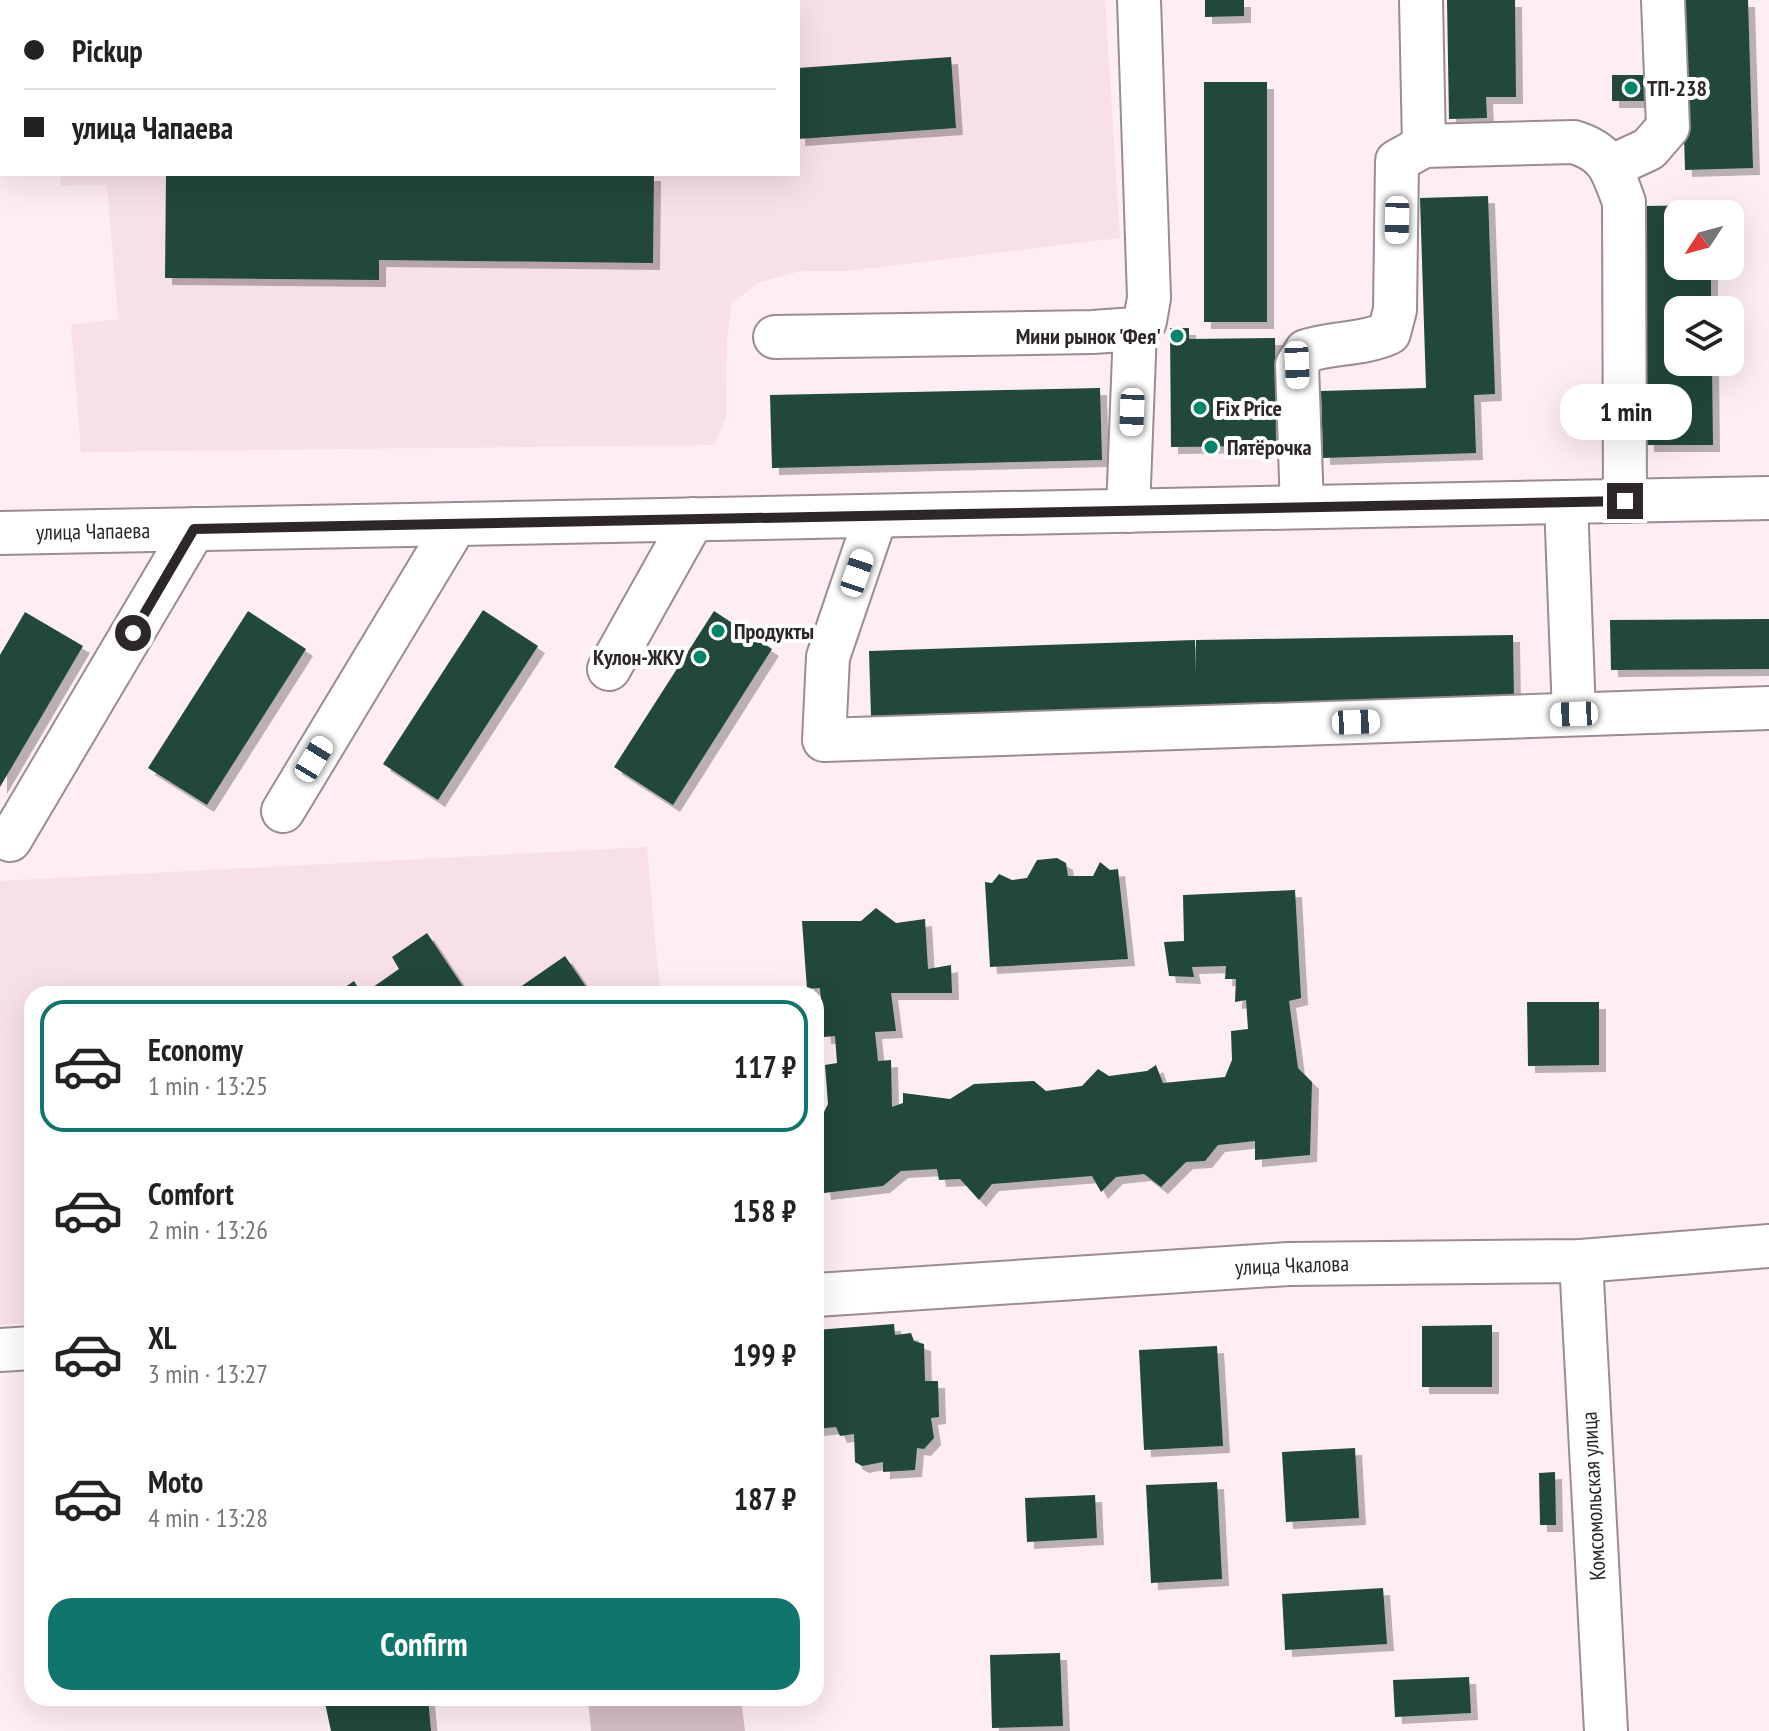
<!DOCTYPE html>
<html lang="en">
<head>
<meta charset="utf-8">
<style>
	:root { --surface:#fff; --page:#f2f2f2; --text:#222; --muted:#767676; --line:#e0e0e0; --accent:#0f766e }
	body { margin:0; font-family:"PT Sans Narrow",sans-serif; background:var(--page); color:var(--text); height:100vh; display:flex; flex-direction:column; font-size:30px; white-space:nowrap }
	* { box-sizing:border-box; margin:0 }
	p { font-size:26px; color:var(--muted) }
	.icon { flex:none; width:44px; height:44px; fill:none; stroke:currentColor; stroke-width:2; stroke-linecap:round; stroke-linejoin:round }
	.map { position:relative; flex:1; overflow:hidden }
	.details { position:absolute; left:24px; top:986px; width:800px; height:720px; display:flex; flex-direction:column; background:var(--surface); border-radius:24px; box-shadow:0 8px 32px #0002 }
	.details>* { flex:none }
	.hud { position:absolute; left:0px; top:0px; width:800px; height:176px; box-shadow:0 8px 32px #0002; display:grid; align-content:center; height:176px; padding:0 24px; background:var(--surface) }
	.needle { width:52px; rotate:234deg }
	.buttons { position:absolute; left:1664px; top:200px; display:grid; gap:16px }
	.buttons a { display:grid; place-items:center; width:80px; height:80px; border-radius:16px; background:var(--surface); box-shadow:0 8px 32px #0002; font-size:40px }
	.end { position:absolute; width:36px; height:36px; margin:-18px; border:10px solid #2d2729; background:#fff; box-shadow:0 0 0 4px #fff }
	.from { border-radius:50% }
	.bubble { position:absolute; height:56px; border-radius:24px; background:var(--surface); box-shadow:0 8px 32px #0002; font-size:26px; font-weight:600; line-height:56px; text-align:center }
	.car { position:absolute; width:24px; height:48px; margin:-24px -12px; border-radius:10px; box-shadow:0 0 6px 2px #0007; background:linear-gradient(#fff 24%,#345 0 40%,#fff 0 76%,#345 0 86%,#fff 0) }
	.hud b { display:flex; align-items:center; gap:28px; height:76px; font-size:30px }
	.hud b+b { border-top:2px solid var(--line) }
	.hud i { width:20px; height:20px; background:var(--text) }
	ul { padding:14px 0 0; list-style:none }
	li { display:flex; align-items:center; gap:24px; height:132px; margin:0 16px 12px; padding:0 8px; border:4px solid transparent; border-radius:24px }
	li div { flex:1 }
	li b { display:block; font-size:30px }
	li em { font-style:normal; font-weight:600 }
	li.on { border-color:var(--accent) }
	li>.icon { width:72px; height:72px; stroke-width:1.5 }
	.action { display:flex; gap:16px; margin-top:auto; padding:16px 24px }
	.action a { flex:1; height:92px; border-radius:24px; background:var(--accent); color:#fff; font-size:32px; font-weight:600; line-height:92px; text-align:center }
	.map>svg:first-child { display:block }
	.built { fill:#f8e0e7 }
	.green { fill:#d6bdc5 }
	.building { fill:#20473b; filter:url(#shadow) }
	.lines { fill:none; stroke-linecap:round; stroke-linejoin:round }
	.minor-casing { stroke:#9a8c90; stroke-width:46 }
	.minor { stroke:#fff; stroke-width:42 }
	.route { stroke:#2d2729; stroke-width:10 }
	.poi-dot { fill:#008569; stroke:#fff; stroke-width:3 }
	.labels { text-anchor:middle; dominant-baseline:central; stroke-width:8; stroke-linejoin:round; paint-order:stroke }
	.poi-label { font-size:22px; font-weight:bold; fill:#2d2729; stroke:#fff; text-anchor:start }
	.street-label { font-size:22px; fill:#2d2729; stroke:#fff }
</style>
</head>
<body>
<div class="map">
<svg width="1769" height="1731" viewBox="0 0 1769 1731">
	<defs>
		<filter id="shadow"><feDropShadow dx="7" dy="7" stdDeviation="0" flood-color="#0004"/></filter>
	</defs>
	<rect width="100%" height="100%" fill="#feeef2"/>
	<!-- built -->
	<g class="built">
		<polygon points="57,0 1105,0 1120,238 847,271 802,271 760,282 732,303 727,337 726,417 715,445 81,452 71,325 118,319 107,185 61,186 60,174 798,174 798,2"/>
		<polygon points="647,847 660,994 32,994 32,1323 0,1325 0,881"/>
	</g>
	<!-- green -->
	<polygon class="green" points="588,1698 741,1698 745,1731 591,1731"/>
	<!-- building -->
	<g class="building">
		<polygon points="1205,0 1244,0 1244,16 1205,17"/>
		<polygon points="1447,0 1515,0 1516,97 1486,97 1487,118 1449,119"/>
		<polygon points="1680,0 1748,0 1753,168 1685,170"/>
		<polygon points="951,57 956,128 798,139 798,68"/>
		<rect x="1612" y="75" width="37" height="26"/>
		<rect x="1204" y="82" width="63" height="240"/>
		<polygon points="166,174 654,174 653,263 379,260 379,280 165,278"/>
		<polygon points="1488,196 1495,394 1474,395 1476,453 1323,458 1321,391 1426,388 1420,198"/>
		<polygon points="1711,205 1711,214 1678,214 1678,266 1711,266 1711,310 1678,310 1678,362 1712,362 1713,445 1647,445 1645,206"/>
		<polygon points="1170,328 1189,328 1189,339 1275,338 1276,446 1171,447"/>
		<polygon points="1100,388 1102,460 772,468 770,395"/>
		<polygon points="483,610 538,646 438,800 383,764"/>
		<polygon points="248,611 306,649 207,805 148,768"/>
		<polygon points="714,611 772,649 673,805 614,767"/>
		<polygon points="25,612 83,646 0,787 0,655"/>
		<polygon points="1769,619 1769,669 1611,670 1610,620"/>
		<polygon points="1513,635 1514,701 1198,706 871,717 869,651 1195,640 1196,677 1196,640"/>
		<polygon points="1057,858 1066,863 1068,876 1093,876 1100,862 1110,870 1118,869 1128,959 990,967 985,882 992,883 999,874 1012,880 1027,878 1037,860"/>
		<polygon points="1295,890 1301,998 1289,1001 1298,1068 1312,1082 1310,1155 1255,1160 1255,1141 1218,1145 1205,1161 1186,1162 1161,1187 1144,1174 1116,1177 1101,1192 1092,1176 992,1184 979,1200 960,1179 939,1180 937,1169 901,1171 883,1186 824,1193 816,1128 828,1104 825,1065 837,1063 835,1036 824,1037 820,988 807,989 802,921 861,921 876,908 896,923 925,919 928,969 951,965 952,993 891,993 896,1031 875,1032 878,1061 891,1060 892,1107 903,1103 903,1093 950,1099 974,1084 1034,1081 1046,1091 1082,1086 1098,1069 1109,1076 1147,1071 1156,1065 1163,1083 1225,1077 1232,1060 1231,1031 1248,1029 1246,1000 1235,1002 1236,979 1225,979 1226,966 1192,967 1194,977 1169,976 1164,942 1184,941 1183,895"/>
		<polygon points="427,933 468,994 363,994 399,969 392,957"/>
		<polygon points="565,956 591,994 514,994 513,992"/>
		<polygon points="354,981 362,994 335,994"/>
		<polygon points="1527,1002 1599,1002 1599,1065 1528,1066"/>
		<polygon points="894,1324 895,1335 911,1333 914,1341 924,1344 925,1381 938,1381 939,1417 931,1418 934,1438 924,1449 917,1448 915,1470 883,1472 883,1462 862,1466 855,1462 854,1434 840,1436 836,1427 816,1429 816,1330"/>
		<polygon points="1492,1325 1492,1387 1422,1387 1422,1326"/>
		<polygon points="1217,1346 1223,1446 1144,1450 1139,1350"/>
		<polygon points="1355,1448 1359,1518 1286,1522 1282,1452"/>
		<polygon points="1555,1472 1556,1525 1540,1525 1539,1473"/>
		<polygon points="1217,1482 1222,1579 1151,1583 1146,1485"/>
		<polygon points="1095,1495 1097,1538 1027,1542 1025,1498"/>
		<polygon points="1383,1588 1387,1644 1285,1650 1282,1594"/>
		<polygon points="1060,1653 1063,1726 992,1728 990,1655"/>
		<polygon points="1469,1677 1471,1713 1395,1717 1393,1680"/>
		<polygon points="324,1698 428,1698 431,1731 331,1731"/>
	</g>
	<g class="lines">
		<defs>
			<g id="minor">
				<polyline points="1421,0 1424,146"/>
				<polyline points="1610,167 1649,149 1668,127 1663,0"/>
				<polyline points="775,337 1093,332 1135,329 1145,321 1149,298 1139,0"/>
				<polyline points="1566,502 1574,714"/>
				<path d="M1302,507L1297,365L1306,351C1334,342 1362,345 1389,333L1395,310L1397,161L1424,146L1574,142C1609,153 1612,170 1624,202L1625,501"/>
				<polyline points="1128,511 1135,329"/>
				<polyline points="876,516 828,657 824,740 1769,708"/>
				<polyline points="0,533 1769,498"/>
				<polyline points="609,669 693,519"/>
				<polyline points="283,811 456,524"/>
				<polyline points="10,840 194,529"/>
				<polyline points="1581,1261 1606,1731"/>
				<polyline points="816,1295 1288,1264 1581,1261 1769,1246"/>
				<polyline points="0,1350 32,1348"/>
			</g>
		</defs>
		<!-- minor casing -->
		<use href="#minor" class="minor-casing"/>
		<!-- minor -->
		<use href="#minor" class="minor"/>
	</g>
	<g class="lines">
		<!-- route -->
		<polyline class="route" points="133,633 194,529 1625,501"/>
	</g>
	<!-- markers -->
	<g class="poi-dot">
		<circle cx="1631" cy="88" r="8"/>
		<circle cx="1177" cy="336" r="8"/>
		<circle cx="1200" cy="408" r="8"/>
		<circle cx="1211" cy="447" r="8"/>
		<circle cx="718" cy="631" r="8"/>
		<circle cx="700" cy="657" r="8"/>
	</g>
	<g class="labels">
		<!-- poi labels -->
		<g class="poi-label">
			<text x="1647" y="88">ТП-238</text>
			<text x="1161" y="336" text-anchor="end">Мини рынок 'Фея'</text>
			<text x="1216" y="408">Fix Price</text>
			<text x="1227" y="447">Пятёрочка</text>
			<text x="734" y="631">Продукты</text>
			<text x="684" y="657" text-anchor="end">Кулон-ЖКУ</text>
		</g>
		<!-- street labels -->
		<g class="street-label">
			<text transform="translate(93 531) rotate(-1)">улица Чапаева</text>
			<text transform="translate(1292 1265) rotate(-2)">улица Чкалова</text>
			<text transform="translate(1593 1496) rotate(-93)">Комсомольская улица</text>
		</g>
	</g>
</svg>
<div class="buttons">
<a><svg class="needle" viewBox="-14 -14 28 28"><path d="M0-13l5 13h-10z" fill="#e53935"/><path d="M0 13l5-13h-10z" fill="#767676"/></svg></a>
<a><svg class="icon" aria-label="layers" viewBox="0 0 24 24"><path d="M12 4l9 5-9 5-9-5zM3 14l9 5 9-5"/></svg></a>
</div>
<i class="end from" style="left:133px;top:633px"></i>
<i class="end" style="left:1625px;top:501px"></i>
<div class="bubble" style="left:1560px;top:384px;width:132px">1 min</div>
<i class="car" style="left:1397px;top:220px;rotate:181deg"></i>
<i class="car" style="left:1297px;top:365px;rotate:178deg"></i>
<i class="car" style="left:1132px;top:412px;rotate:182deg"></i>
<i class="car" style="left:857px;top:573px;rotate:19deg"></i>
<i class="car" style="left:1574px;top:714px;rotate:268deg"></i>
<i class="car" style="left:1356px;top:722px;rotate:88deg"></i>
<i class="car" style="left:314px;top:759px;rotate:31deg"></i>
<div class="hud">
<b><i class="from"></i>Pickup</b>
<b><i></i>улица Чапаева</b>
</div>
<section class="details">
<ul>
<li class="on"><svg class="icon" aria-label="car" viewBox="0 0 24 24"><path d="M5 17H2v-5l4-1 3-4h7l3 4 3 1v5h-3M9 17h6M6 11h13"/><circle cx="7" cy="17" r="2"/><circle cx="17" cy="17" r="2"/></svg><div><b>Economy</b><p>1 min · 13:25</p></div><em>117 ₽</em></li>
<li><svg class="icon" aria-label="car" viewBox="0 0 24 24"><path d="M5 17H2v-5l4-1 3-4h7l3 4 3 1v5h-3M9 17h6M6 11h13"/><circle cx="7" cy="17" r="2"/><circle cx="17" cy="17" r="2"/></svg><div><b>Comfort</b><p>2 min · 13:26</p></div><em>158 ₽</em></li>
<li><svg class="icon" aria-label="car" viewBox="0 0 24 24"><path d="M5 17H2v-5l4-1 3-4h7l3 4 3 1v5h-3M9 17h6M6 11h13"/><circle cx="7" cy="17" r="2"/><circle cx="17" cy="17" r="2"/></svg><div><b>XL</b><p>3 min · 13:27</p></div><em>199 ₽</em></li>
<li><svg class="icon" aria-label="car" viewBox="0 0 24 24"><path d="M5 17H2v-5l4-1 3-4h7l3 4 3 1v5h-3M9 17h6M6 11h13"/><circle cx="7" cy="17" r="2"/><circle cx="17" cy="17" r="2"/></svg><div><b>Moto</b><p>4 min · 13:28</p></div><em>187 ₽</em></li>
</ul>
<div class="action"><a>Confirm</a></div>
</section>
</div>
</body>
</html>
